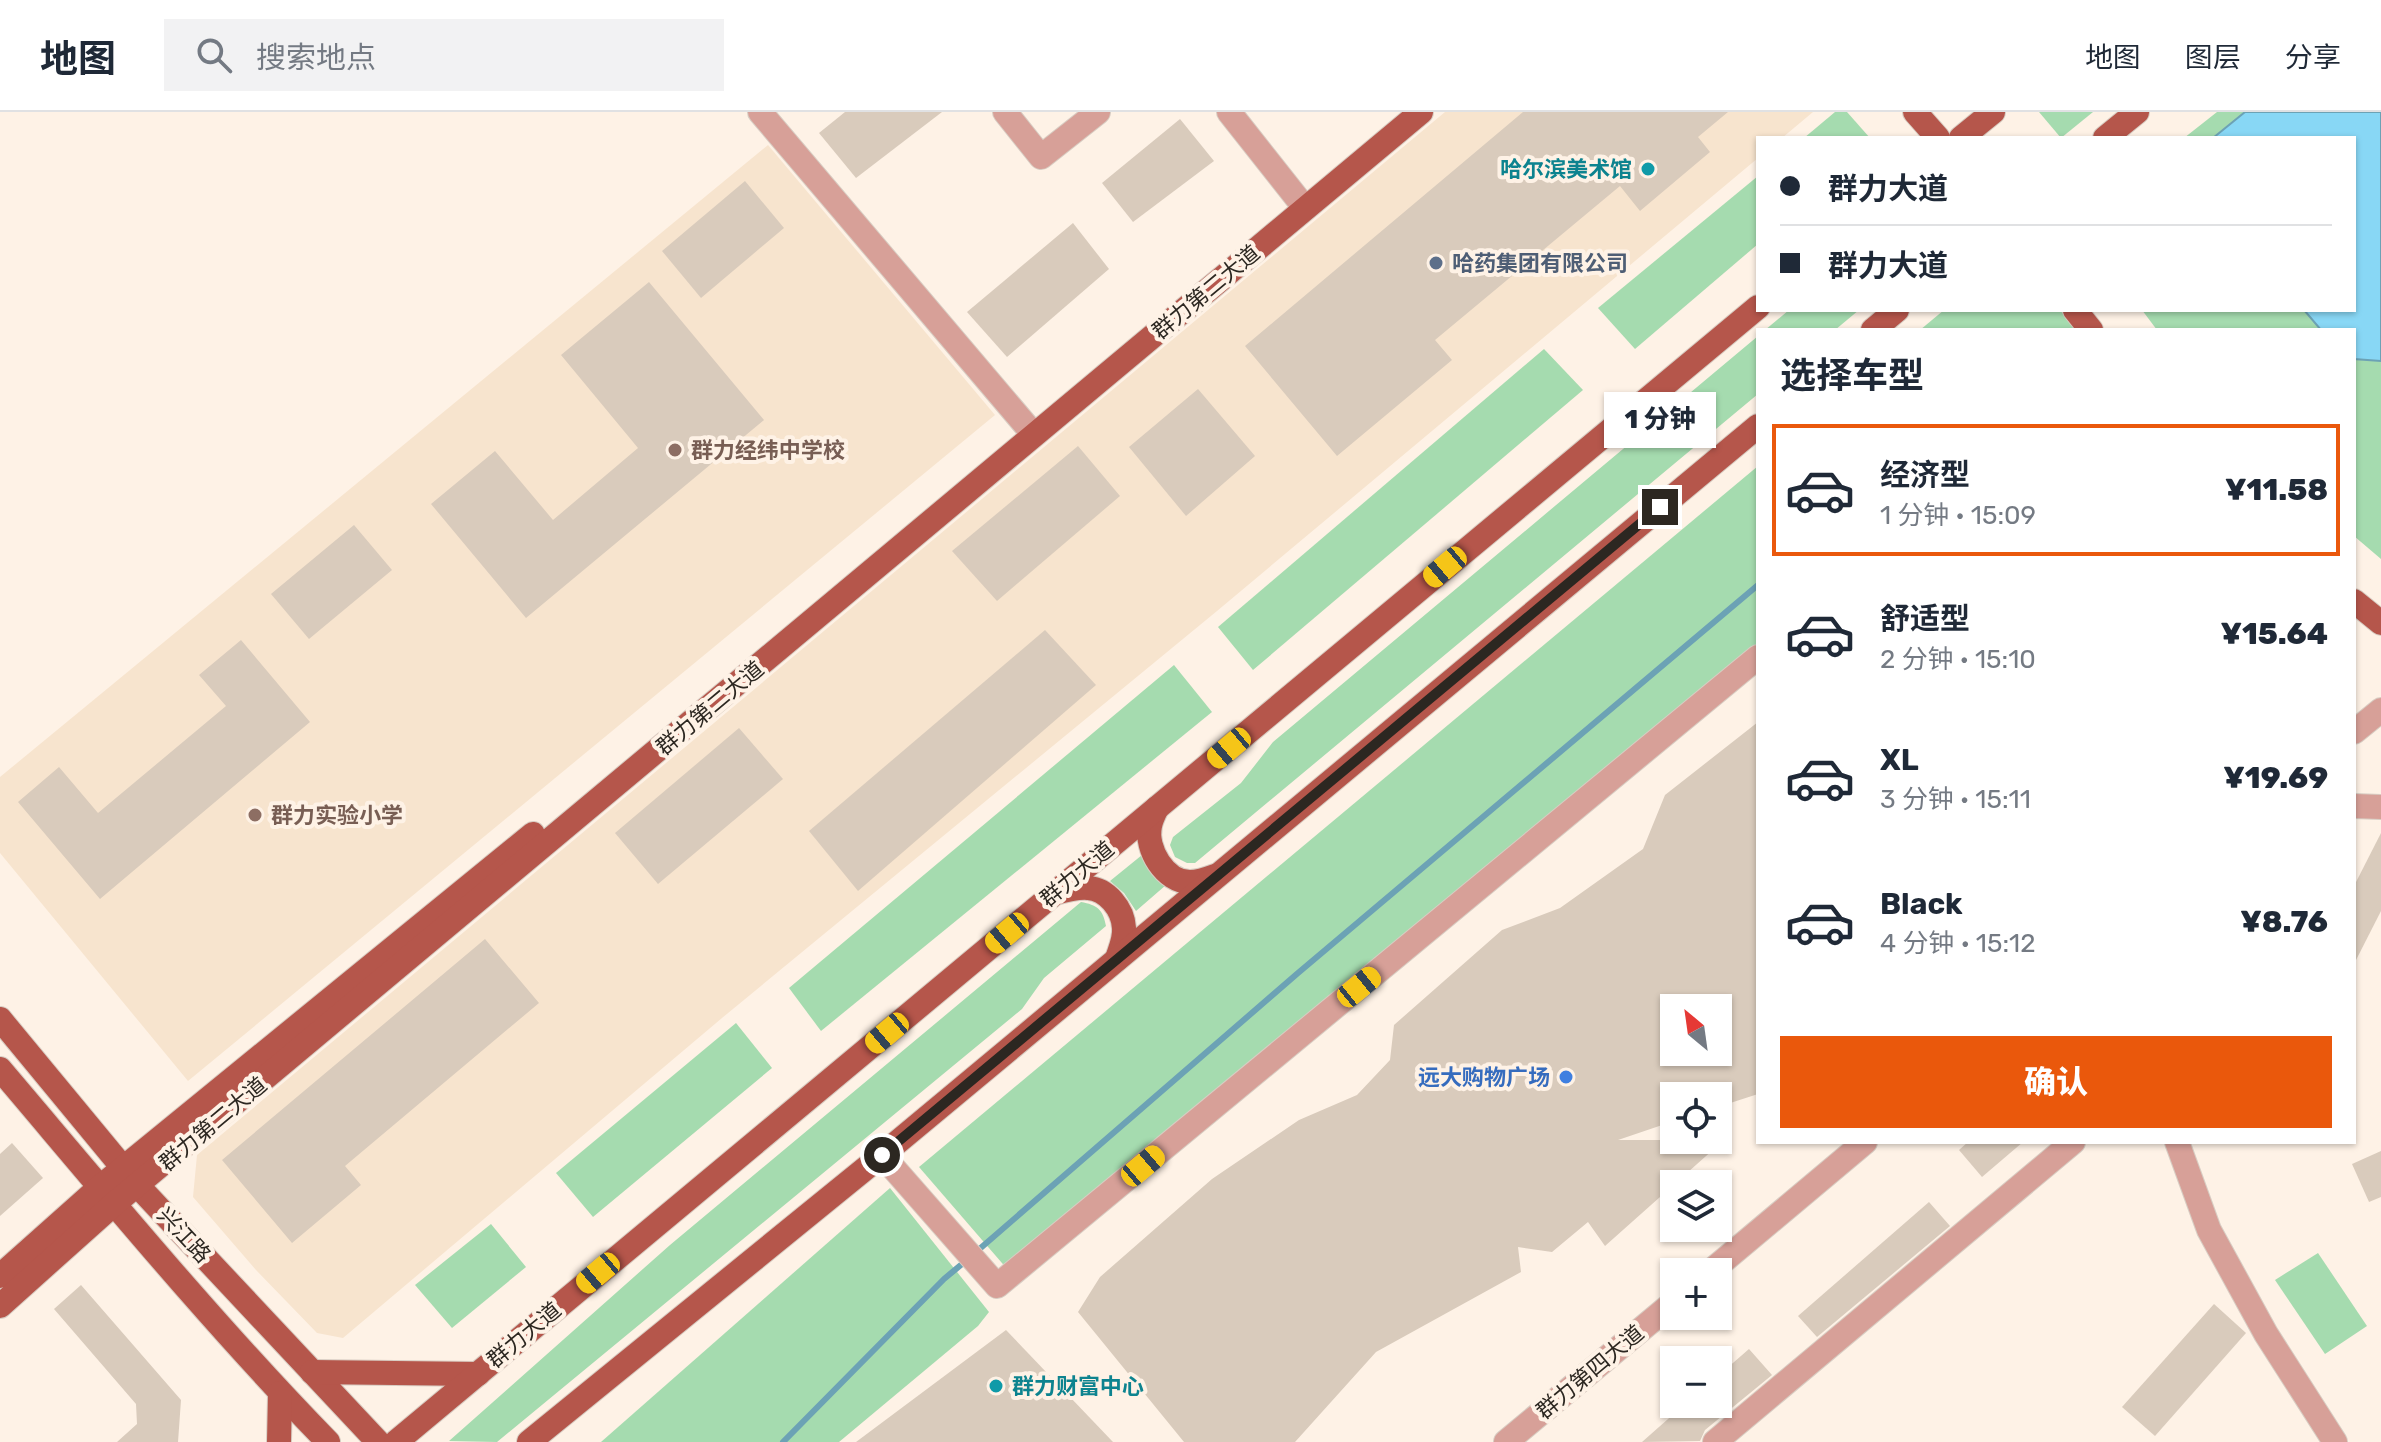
<!DOCTYPE html>
<html lang="zh">
<head>
<meta charset="utf-8">
<style>
	:root { --surface:#fff; --page:#f2f2f3; --text:#1f2937; --muted:#747a83; --line:#e0e1e3; --accent:#ea580c }
	body { margin:0; font-family:Rubik,"Noto Sans SC",sans-serif; background:var(--page); color:var(--text); height:100vh; display:flex; flex-direction:column; font-size:30px; white-space:nowrap }
	* { box-sizing:border-box; margin:0 }
	p { font-size:26px; color:var(--muted) }
	.icon { flex:none; width:44px; height:44px; fill:none; stroke:currentColor; stroke-width:2; stroke-linecap:round; stroke-linejoin:round }
	.map { position:relative; flex:1; overflow:hidden }
	.drawer { position:absolute; left:1756px; top:216px; width:600px; height:816px; display:flex; flex-direction:column; background:var(--surface); border-radius:0px; box-shadow:0 2px 6px #0004 }
	.drawer>* { flex:none }
	.top-card { position:absolute; left:1756px; top:24px; width:600px; height:176px; border-radius:0px; box-shadow:0 2px 6px #0004; display:grid; align-content:center; height:176px; padding:0 24px; background:var(--surface) }
	.needle { width:52px; rotate:331deg }
	.tools { position:absolute; left:1660px; top:882px; display:grid; gap:16px }
	.tools a { display:grid; place-items:center; width:72px; height:72px; border-radius:0px; background:var(--surface); box-shadow:0 2px 6px #0004; font-size:40px }
	.end { position:absolute; width:36px; height:36px; margin:-18px; border:10px solid #2c2721; background:#fff; box-shadow:0 0 0 4px #fff }
	.from { border-radius:50% }
	.bubble { position:absolute; height:56px; border-radius:0px; background:var(--surface); box-shadow:0 2px 6px #0004; font-size:26px; font-weight:800; line-height:56px; text-align:center }
	.car { position:absolute; width:24px; height:48px; margin:-24px -12px; border-radius:10px; box-shadow:0 0 6px 2px #0007; background:linear-gradient(#f5c518 24%,#345 0 40%,#f5c518 0 76%,#345 0 86%,#f5c518 0) }
	.top-card b { display:flex; align-items:center; gap:28px; height:76px; font-size:30px }
	.top-card b+b { border-top:2px solid var(--line) }
	.top-card i { width:20px; height:20px; background:var(--text) }
	ul { padding:0; list-style:none }
	li { display:flex; align-items:center; gap:24px; height:132px; margin:0 16px 12px; padding:0 8px; border:4px solid transparent; border-radius:0px }
	li div { flex:1 }
	li b { display:block; font-size:30px }
	li em { font-style:normal; font-weight:800 }
	li.current { border-color:var(--accent) }
	li>.icon { width:72px; height:72px; stroke-width:1.5 }
	h2 { padding:0 24px; font-size:36px; line-height:96px }
	.primary-button { display:flex; gap:16px; margin-top:auto; padding:16px 24px }
	.primary-button a { flex:1; height:92px; border-radius:0px; background:var(--accent); color:#fff; font-size:32px; font-weight:800; line-height:92px; text-align:center }
	header { display:flex; align-items:center; gap:48px; box-sizing:border-box; height:112px; padding:0 40px; background:var(--surface); border-bottom:2px solid var(--line) }
	header strong { font-size:38px }
	nav { display:flex; gap:44px; margin-inline-start:auto; font-size:28px }
	.search { width:560px; height:72px; background:var(--page); display:flex; align-items:center; gap:20px; box-sizing:border-box; padding:0 28px; border-radius:0px; color:var(--muted); font-size:30px }
	.map>svg:first-child { display:block }
	.built { fill:#f7e4ce }
	.green { fill:#a5dbaf }
	.water { fill:#88d7f5; stroke:#6ca2b5; stroke-width:2 }
	.lines { fill:none; stroke-linecap:round; stroke-linejoin:round }
	.stream { stroke:#6ca2b5; stroke-width:6 }
	.building { fill:#d9cbbc; fill-rule:evenodd }
	.minor-casing { stroke:#d8cdc3; stroke-width:26 }
	.major-casing { stroke:#d8cdc3; stroke-width:26 }
	.minor { stroke:#d7a098; stroke-width:24 }
	.major { stroke:#b5564b; stroke-width:24 }
	.route { stroke:#2c2721; stroke-width:10 }
	.culture-dot { fill:#0f9aa8; stroke:#fef2e6; stroke-width:3 }
	.service-dot { fill:#5c6f8a; stroke:#fef2e6; stroke-width:3 }
	.education-dot { fill:#8d6e63; stroke:#fef2e6; stroke-width:3 }
	.shop-dot { fill:#3f7fe0; stroke:#fef2e6; stroke-width:3 }
	.labels { text-anchor:middle; dominant-baseline:central; stroke-width:8; stroke-linejoin:round; paint-order:stroke }
	.culture-label { font-size:22px; font-weight:bold; fill:#0d838f; stroke:#fef2e6; text-anchor:end }
	.service-label { font-size:22px; font-weight:bold; fill:#4e5e75; stroke:#fef2e6; text-anchor:start }
	.street-label { font-size:22px; fill:#2c2721; stroke:#fef2e6 }
	.education-label { font-size:22px; font-weight:bold; fill:#785e54; stroke:#fef2e6; text-anchor:start }
	.shop-label { font-size:22px; font-weight:bold; fill:#366cbe; stroke:#fef2e6; text-anchor:end }
</style>
</head>
<body>
<header>
<strong>地图</strong>
<div class="search"><svg class="icon" aria-label="search" viewBox="0 0 24 24"><circle cx="10" cy="10" r="6"/><path d="M15 15l6 6"/></svg>搜索地点</div>
<nav><a>地图</a><a>图层</a><a>分享</a></nav>
</header>
<div class="map">
<svg width="2381" height="1330" viewBox="0 0 2381 1330">
	<rect width="100%" height="100%" fill="#fef2e6"/>
	<!-- built -->
	<g class="built">
		<polygon points="1445,0 1813,0 1782,26 1758,26 1758,46 1217,499 722,906 343,1226 317,1221 256,1158 193,1085 197,1043"/>
		<polygon points="768,33 995,303 188,969 0,741 0,665"/>
	</g>
	<!-- green -->
	<g class="green">
		<polygon points="1835,0 1847,0 1870,26 1804,26"/>
		<polygon points="2039,0 2093,0 2061,26"/>
		<polygon points="2217,0 2381,0 2381,447 2354,424 2354,218 2157,218 2142,198 2354,198 2354,26 2184,26"/>
		<polygon points="1758,64 1758,132 1635,237 1598,196"/>
		<polygon points="1789,198 1859,198 1835,218 1765,218"/>
		<polygon points="1944,198 2060,198 2076,218 1920,218"/>
		<polygon points="1758,224 1758,282 1195,751 1187,751 1175,745 1170,733 1173,725 1241,671 1273,630"/>
		<polygon points="1544,237 1583,278 1253,558 1218,515"/>
		<polygon points="1758,354 1758,537 1008,1158 919,1055"/>
		<polygon points="1174,553 1212,600 821,919 789,876"/>
		<polygon points="1142,743 1166,773 1136,799 1124,781 1110,769"/>
		<path d="M1081,790C1097,793 1103,797 1106,814L1044,866L1022,897L497,1330L449,1329L670,1133Z"/>
		<polygon points="736,911 772,956 593,1105 556,1061"/>
		<polygon points="890,1076 989,1200 978,1214 839,1330 601,1330"/>
		<polygon points="491,1112 526,1155 452,1216 415,1173"/>
		<polygon points="2318,1141 2367,1214 2325,1242 2275,1168"/>
	</g>
	<!-- water -->
	<polygon class="water" points="2245,0 2381,0 2381,249 2354,247 2354,218 2321,218 2304,198 2354,198 2354,26 2213,26"/>
	<g class="lines">
		<!-- stream -->
		<g class="stream">
			<polyline points="976,1140 1298,861 1758,473"/>
			<polyline points="783,1330 944,1167 968,1147"/>
		</g>
	</g>
	<!-- building -->
	<g class="building">
		<polygon points="845,0 942,0 856,66 819,21"/>
		<polygon points="1523,0 1728,0 1698,25 1710,40 1640,99 1620,74 1435,228 1452,248 1337,344 1245,234"/>
		<polygon points="1180,7 1214,49 1133,110 1102,71"/>
		<polygon points="745,69 784,116 701,186 662,139"/>
		<polygon points="1073,111 1109,157 1007,245 967,200"/>
		<polygon points="649,170 764,308 526,506 431,392 495,339 553,408 638,336 561,243"/>
		<polygon points="1198,277 1255,344 1186,404 1129,335"/>
		<polygon points="1078,334 1120,384 997,489 952,439"/>
		<polygon points="354,413 392,458 309,527 271,482"/>
		<polygon points="1045,518 1096,573 858,779 809,719"/>
		<polygon points="241,528 310,610 100,787 18,690 59,655 98,701 226,594 199,563"/>
		<path d="M1758,610V982L1718,995V984H1674V1009L1618,1028H1724L1605,1134L1588,1110L1552,1140L1518,1135L1521,1160L1376,1240L1295,1330H1184L1078,1200L1100,1165L1212,1067L1299,1008L1357,983L1390,948L1394,913L1502,818L1560,796L1643,737L1665,683ZM1674,896H1718V940H1674Z"/>
		<polygon points="739,616 783,667 658,772 615,721"/>
		<polygon points="2381,721 2381,799 2354,852 2354,774"/>
		<polygon points="485,827 539,891 345,1054 361,1073 292,1131 222,1048"/>
		<polygon points="1968,1030 2023,1030 1982,1065 1959,1038"/>
		<polygon points="12,1031 43,1066 0,1104 0,1042"/>
		<polygon points="2381,1039 2381,1085 2369,1090 2352,1052"/>
		<polygon points="1929,1090 1950,1114 1817,1225 1798,1204"/>
		<polygon points="81,1173 181,1288 178,1330 117,1330 137,1312 136,1292 54,1197"/>
		<polygon points="2214,1192 2246,1221 2155,1324 2122,1295"/>
		<polygon points="1006,1218 1113,1330 856,1330"/>
		<polygon points="1749,1237 1772,1263 1705,1318 1700,1329 1642,1330 1685,1292 1718,1292 1718,1264"/>
	</g>
	<g class="lines">
		<defs>
			<g id="minor">
				<polyline points="760,0 1029,317"/>
				<polyline points="1005,0 1041,45 1098,0"/>
				<polyline points="1229,0 1297,86"/>
				<polyline points="2354,620 2381,598"/>
				<polyline points="2354,694 2381,695"/>
				<polyline points="2177,1030 2209,1118 2266,1222 2335,1330"/>
				<polyline points="882,1043 997,1174 1758,545"/>
				<polyline points="1710,1160 1865,1030"/>
				<polyline points="1506,1330 1674,1190"/>
				<polyline points="1715,1330 2073,1030"/>
			</g>
			<g id="major">
				<polyline points="1915,0 1938,26"/>
				<polyline points="1961,26 1993,0"/>
				<polyline points="2105,26 2137,0"/>
				<polyline points="2075,198 2091,218"/>
				<polyline points="1873,218 1897,198"/>
				<polyline points="2354,489 2381,511"/>
				<path d="M1157,696C1154,702 1151,708 1150,714C1145,737 1165,770 1190,770C1198,770 1207,767 1215,764"/>
				<path d="M1055,781C1066,778 1077,775 1088,776C1107,777 1123,797 1124,816C1125,827 1120,837 1117,847"/>
				<polyline points="0,907 138,1074 378,1330"/>
				<path d="M0,957C107,1083 213,1212 328,1330"/>
				<polyline points="0,1164 100,1075 533,722"/>
				<polyline points="0,1194 114,1092 1421,0"/>
				<polyline points="312,1260 478,1262"/>
				<polyline points="279,1330 280,1281"/>
				<polyline points="396,1330 1758,195"/>
				<polyline points="529,1330 882,1043 1758,314"/>
			</g>
		</defs>
		<!-- minor casing -->
		<use href="#minor" class="minor-casing"/>
		<!-- major casing -->
		<use href="#major" class="major-casing"/>
		<!-- minor -->
		<use href="#minor" class="minor"/>
		<!-- major -->
		<use href="#major" class="major"/>
	</g>
	<g class="lines">
		<!-- route -->
		<polyline class="route" points="882,1043 1660,395"/>
	</g>
	<!-- markers -->
	<g class="culture-dot">
		<circle cx="1648" cy="57" r="8"/>
		<circle cx="996" cy="1274" r="8"/>
	</g>
	<circle class="service-dot" cx="1436" cy="151" r="8"/>
	<g class="education-dot">
		<circle cx="675" cy="338" r="8"/>
		<circle cx="255" cy="703" r="8"/>
	</g>
	<circle class="shop-dot" cx="1566" cy="965" r="8"/>
	<g class="labels">
		<!-- culture labels -->
		<g class="culture-label">
			<text x="1632" y="57">哈尔滨美术馆</text>
			<text x="1012" y="1274" text-anchor="start">群力财富中心</text>
		</g>
		<!-- service labels -->
		<g class="service-label">
			<text x="1452" y="151">哈药集团有限公司</text>
		</g>
		<!-- street labels -->
		<g class="street-label">
			<text transform="translate(1206 180) rotate(-40)">群力第二大道</text>
			<text transform="translate(710 596) rotate(-40)">群力第二大道</text>
			<text transform="translate(1077 762) rotate(-40)">群力大道</text>
			<text transform="translate(213 1012) rotate(-40)">群力第二大道</text>
			<text transform="translate(184 1123) rotate(47)">兴江路</text>
			<text transform="translate(524 1223) rotate(-40)">群力大道</text>
			<text transform="translate(1590 1260) rotate(-40)">群力第四大道</text>
		</g>
		<!-- education labels -->
		<g class="education-label">
			<text x="691" y="338">群力经纬中学校</text>
			<text x="271" y="703">群力实验小学</text>
		</g>
		<!-- shop labels -->
		<g class="shop-label">
			<text x="1550" y="965">远大购物广场</text>
		</g>
	</g>
</svg>
<div class="tools">
<a><svg class="needle" viewBox="-14 -14 28 28"><path d="M0-13l5 13h-10z" fill="#e53935"/><path d="M0 13l5-13h-10z" fill="#747a83"/></svg></a>
<a><svg class="icon" aria-label="locate" viewBox="0 0 24 24"><circle cx="12" cy="12" r="6"/><path d="M12 2v4M12 18v4M2 12h4M18 12h4"/></svg></a>
<a><svg class="icon" aria-label="layers" viewBox="0 0 24 24"><path d="M12 4l9 5-9 5-9-5zM3 14l9 5 9-5"/></svg></a>
<a>+</a>
<a>−</a>
</div>
<i class="end from" style="left:882px;top:1043px"></i>
<i class="end" style="left:1660px;top:395px"></i>
<div class="bubble" style="left:1604px;top:280px;width:112px">1 分钟</div>
<i class="car" style="left:1445px;top:455px;rotate:230deg"></i>
<i class="car" style="left:1229px;top:636px;rotate:230deg"></i>
<i class="car" style="left:1007px;top:821px;rotate:230deg"></i>
<i class="car" style="left:1359px;top:875px;rotate:51deg"></i>
<i class="car" style="left:887px;top:921px;rotate:230deg"></i>
<i class="car" style="left:1143px;top:1054px;rotate:50deg"></i>
<i class="car" style="left:598px;top:1161px;rotate:230deg"></i>
<div class="top-card">
<b><i class="from"></i>群力大道</b>
<b><i></i>群力大道</b>
</div>
<section class="drawer">
<h2>选择车型</h2>
<ul>
<li class="current"><svg class="icon" aria-label="car" viewBox="0 0 24 24"><path d="M5 17H2v-5l4-1 3-4h7l3 4 3 1v5h-3M9 17h6M6 11h13"/><circle cx="7" cy="17" r="2"/><circle cx="17" cy="17" r="2"/></svg><div><b>经济型</b><p>1 分钟 · 15:09</p></div><em>¥11.58</em></li>
<li><svg class="icon" aria-label="car" viewBox="0 0 24 24"><path d="M5 17H2v-5l4-1 3-4h7l3 4 3 1v5h-3M9 17h6M6 11h13"/><circle cx="7" cy="17" r="2"/><circle cx="17" cy="17" r="2"/></svg><div><b>舒适型</b><p>2 分钟 · 15:10</p></div><em>¥15.64</em></li>
<li><svg class="icon" aria-label="car" viewBox="0 0 24 24"><path d="M5 17H2v-5l4-1 3-4h7l3 4 3 1v5h-3M9 17h6M6 11h13"/><circle cx="7" cy="17" r="2"/><circle cx="17" cy="17" r="2"/></svg><div><b>XL</b><p>3 分钟 · 15:11</p></div><em>¥19.69</em></li>
<li><svg class="icon" aria-label="car" viewBox="0 0 24 24"><path d="M5 17H2v-5l4-1 3-4h7l3 4 3 1v5h-3M9 17h6M6 11h13"/><circle cx="7" cy="17" r="2"/><circle cx="17" cy="17" r="2"/></svg><div><b>Black</b><p>4 分钟 · 15:12</p></div><em>¥8.76</em></li>
</ul>
<div class="primary-button"><a>确认</a></div>
</section>
</div>
</body>
</html>
